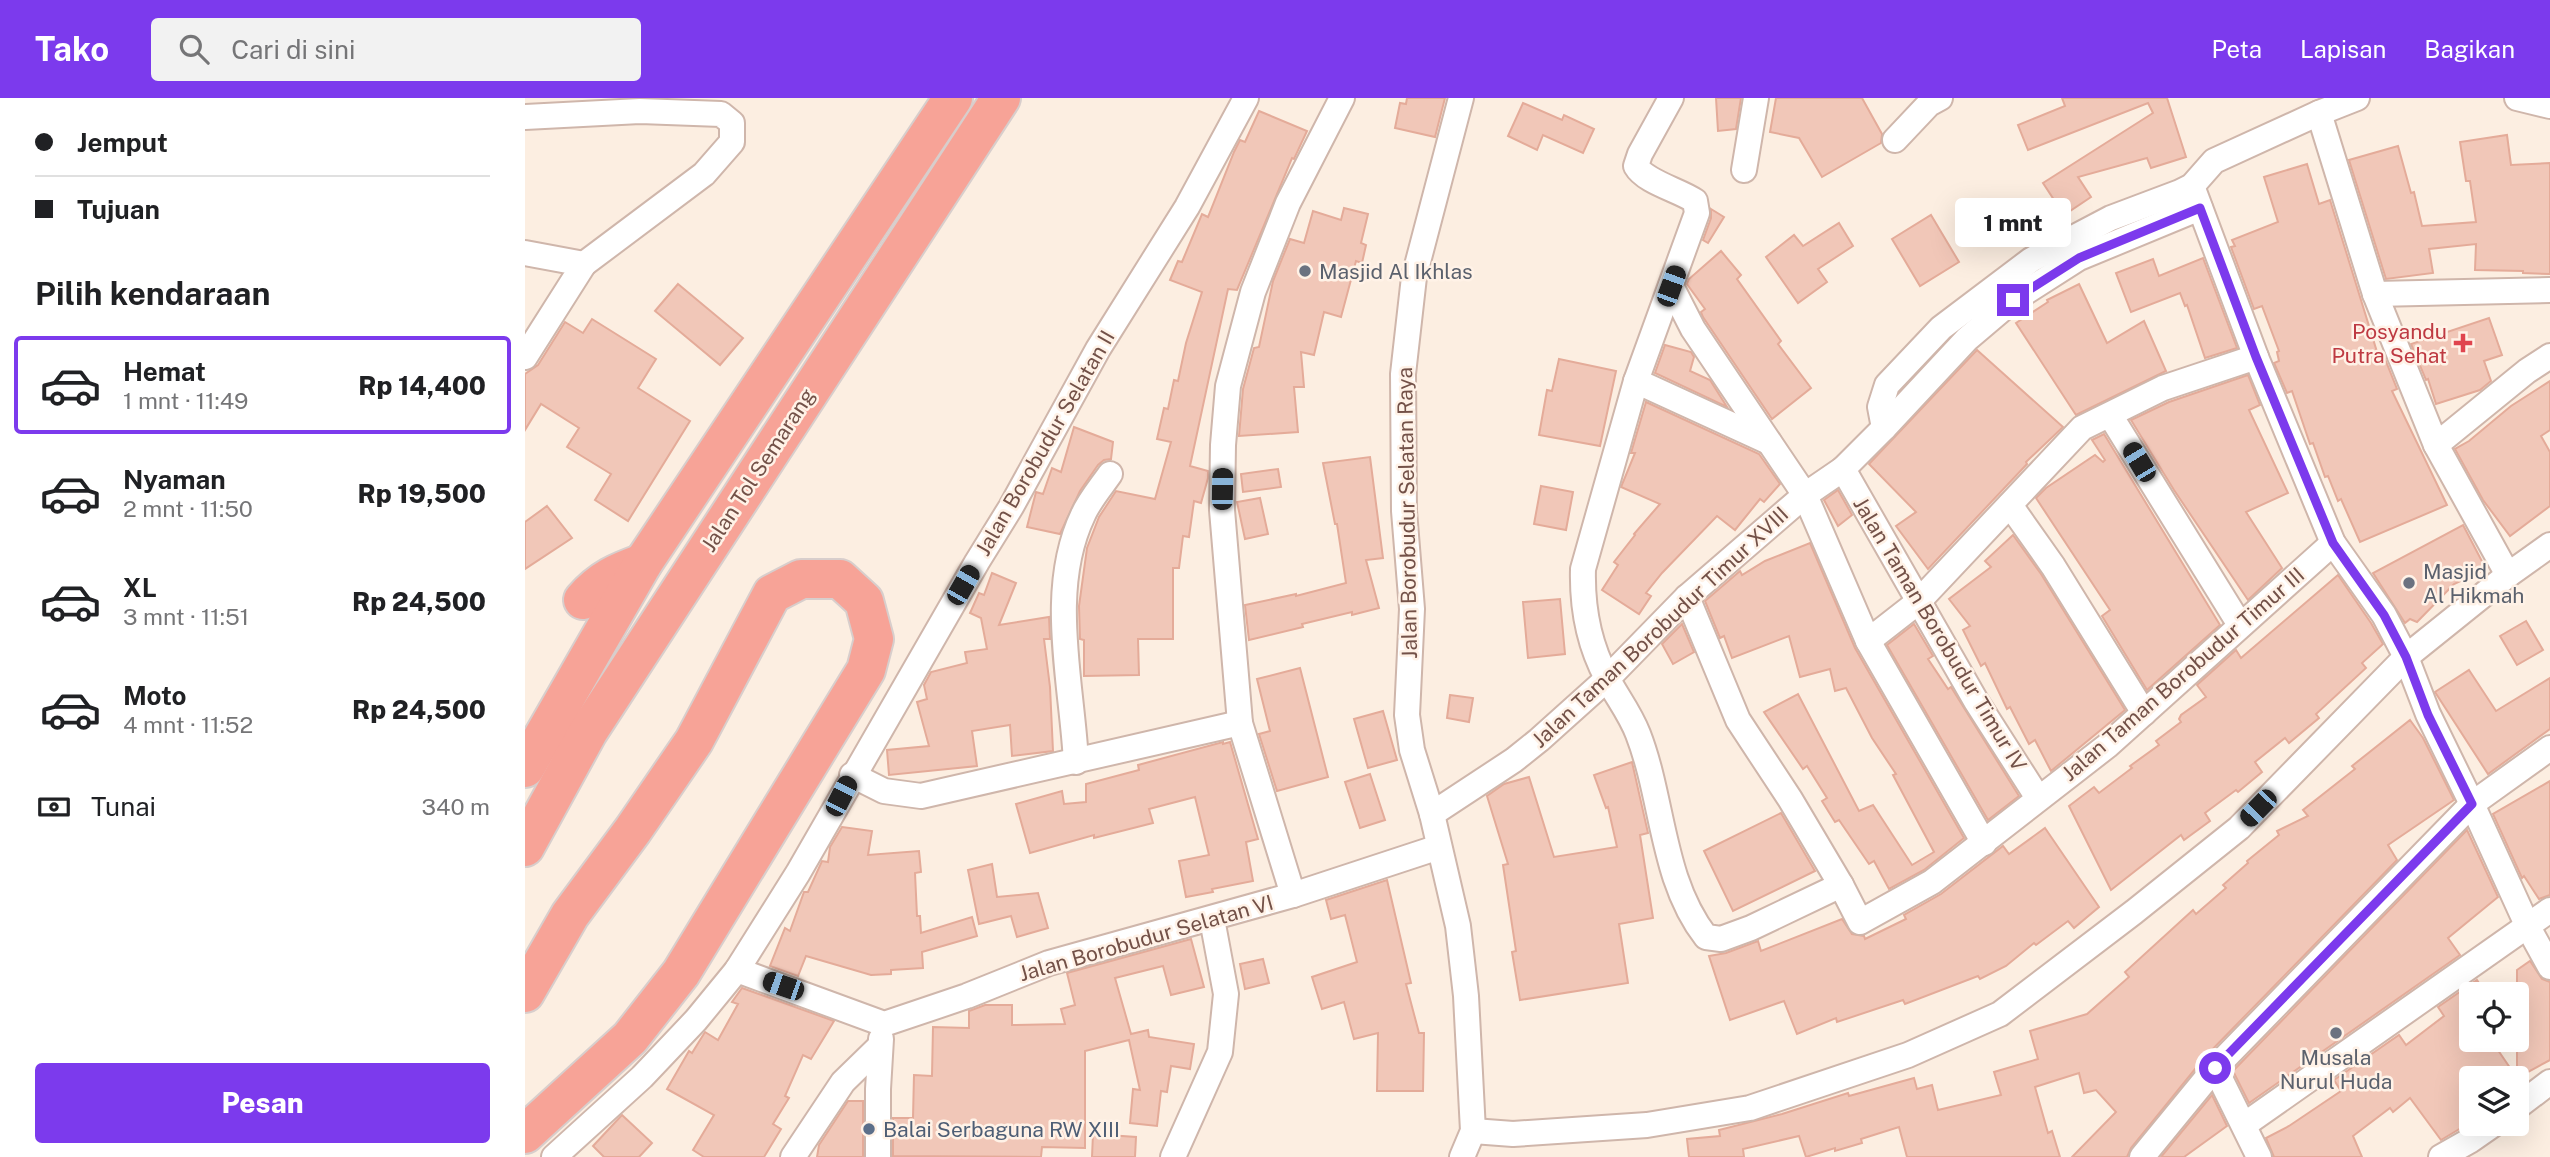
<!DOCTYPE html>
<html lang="id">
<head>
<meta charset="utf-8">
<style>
	:root { --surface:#fff; --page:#f2f2f2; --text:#202124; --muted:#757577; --line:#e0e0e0; --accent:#7c3aed }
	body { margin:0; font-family:"Public Sans",sans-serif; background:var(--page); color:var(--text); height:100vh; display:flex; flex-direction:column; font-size:26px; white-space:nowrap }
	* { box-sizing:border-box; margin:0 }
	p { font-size:23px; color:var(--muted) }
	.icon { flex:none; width:38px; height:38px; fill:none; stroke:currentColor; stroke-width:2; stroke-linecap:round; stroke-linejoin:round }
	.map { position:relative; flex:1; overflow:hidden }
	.sheet { display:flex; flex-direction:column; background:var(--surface); width:525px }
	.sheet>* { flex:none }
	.banner { display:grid; align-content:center; height:154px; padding:0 35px; background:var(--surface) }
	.fabs { position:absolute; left:1934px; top:884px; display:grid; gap:14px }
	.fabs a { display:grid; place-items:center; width:70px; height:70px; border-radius:7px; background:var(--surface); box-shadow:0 7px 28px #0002; font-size:35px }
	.end { position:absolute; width:32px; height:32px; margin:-16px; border:9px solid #7c3aed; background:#fff; box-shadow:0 0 0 4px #fff }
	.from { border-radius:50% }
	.bubble { position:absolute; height:49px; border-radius:7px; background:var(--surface); box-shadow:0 7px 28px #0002; font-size:23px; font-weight:800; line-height:49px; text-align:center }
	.car { position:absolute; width:21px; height:42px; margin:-21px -10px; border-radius:9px; box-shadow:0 0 5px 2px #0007; background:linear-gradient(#222 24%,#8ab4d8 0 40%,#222 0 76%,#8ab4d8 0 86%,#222 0) }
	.banner b { display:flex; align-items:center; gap:24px; height:66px; font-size:26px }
	.banner b+b { border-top:2px solid var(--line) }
	.banner i { width:18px; height:18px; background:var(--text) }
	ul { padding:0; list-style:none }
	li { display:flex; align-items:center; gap:21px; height:98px; margin:0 14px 10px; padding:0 21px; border:4px solid transparent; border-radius:7px }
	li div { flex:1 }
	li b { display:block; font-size:26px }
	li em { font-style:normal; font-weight:800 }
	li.selected { border-color:var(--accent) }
	li>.icon { width:63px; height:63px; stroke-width:1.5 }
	h2 { padding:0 35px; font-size:32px; line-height:84px }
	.pay { display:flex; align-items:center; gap:18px; height:77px; padding:0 35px; font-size:26px }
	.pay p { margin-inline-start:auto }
	.action { display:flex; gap:14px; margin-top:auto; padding:14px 35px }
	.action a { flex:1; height:80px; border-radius:7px; background:var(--accent); color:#fff; font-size:28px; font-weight:800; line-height:80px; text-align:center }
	header { display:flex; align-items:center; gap:42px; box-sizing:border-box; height:98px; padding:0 35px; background:var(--accent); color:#fff }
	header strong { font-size:33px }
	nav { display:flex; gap:38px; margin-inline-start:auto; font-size:24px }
	.search { width:490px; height:63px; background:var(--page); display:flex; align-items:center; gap:18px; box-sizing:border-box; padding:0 24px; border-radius:7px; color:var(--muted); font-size:26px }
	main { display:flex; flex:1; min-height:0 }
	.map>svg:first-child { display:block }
	.building { fill:#f1c7b8; stroke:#e4ab99; stroke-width:2 }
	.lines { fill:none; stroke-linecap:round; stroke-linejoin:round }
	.minor-casing { stroke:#cfb6ab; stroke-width:28 }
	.motorway-casing { stroke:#d8cecc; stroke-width:42 }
	.minor { stroke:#fff; stroke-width:24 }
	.motorway { stroke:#f7a397; stroke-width:38 }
	.route { stroke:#7c3aed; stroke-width:9 }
	.worship-dot { fill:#6b7280; stroke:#fff2e7; stroke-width:2.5 }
	.health-dot { fill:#e0444e; stroke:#fff2e7; stroke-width:2.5 }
	.service-dot { fill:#5c6f8a; stroke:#fff2e7; stroke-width:2.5 }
	.labels { text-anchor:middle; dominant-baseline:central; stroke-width:5; stroke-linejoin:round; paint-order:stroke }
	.worship-label { font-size:21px; fill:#5b616d; stroke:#fff2e7; text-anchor:start }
	.health-label { font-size:21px; fill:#be3a42; stroke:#fff2e7; text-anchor:end }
	.street-label { font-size:21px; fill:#735148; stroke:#fff2e7 }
	.service-label { font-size:21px; fill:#4e5e75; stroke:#fff2e7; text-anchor:start }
</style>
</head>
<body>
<header>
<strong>Tako</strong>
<div class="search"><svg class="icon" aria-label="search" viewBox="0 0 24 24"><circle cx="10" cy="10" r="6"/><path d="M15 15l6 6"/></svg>Cari di sini</div>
<nav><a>Peta</a><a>Lapisan</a><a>Bagikan</a></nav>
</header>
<main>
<section class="sheet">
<div class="banner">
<b><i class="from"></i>Jemput</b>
<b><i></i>Tujuan</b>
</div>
<h2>Pilih kendaraan</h2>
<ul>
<li class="selected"><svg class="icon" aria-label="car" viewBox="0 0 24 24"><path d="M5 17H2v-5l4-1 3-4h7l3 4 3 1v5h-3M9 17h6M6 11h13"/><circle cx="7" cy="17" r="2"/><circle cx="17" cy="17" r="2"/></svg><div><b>Hemat</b><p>1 mnt · 11:49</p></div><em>Rp 14,400</em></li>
<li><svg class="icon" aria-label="car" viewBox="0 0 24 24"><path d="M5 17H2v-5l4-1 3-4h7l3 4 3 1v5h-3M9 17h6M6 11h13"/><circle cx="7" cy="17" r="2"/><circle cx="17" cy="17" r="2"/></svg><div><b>Nyaman</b><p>2 mnt · 11:50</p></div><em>Rp 19,500</em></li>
<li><svg class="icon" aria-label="car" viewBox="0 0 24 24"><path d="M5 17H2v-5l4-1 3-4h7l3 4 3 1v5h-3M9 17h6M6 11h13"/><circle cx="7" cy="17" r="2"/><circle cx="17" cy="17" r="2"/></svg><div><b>XL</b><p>3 mnt · 11:51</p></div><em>Rp 24,500</em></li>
<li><svg class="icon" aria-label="car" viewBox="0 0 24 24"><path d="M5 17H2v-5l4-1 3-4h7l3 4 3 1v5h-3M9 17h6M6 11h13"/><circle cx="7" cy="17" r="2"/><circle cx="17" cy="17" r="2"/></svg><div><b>Moto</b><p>4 mnt · 11:52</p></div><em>Rp 24,500</em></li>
</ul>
<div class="pay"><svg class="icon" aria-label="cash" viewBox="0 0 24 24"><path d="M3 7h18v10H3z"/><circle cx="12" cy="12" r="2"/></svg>Tunai<p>340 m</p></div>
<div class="action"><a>Pesan</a></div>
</section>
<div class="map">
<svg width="2025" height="1059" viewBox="0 0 2025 1059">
	<rect width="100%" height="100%" fill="#fceee1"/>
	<!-- building -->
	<g class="building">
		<polygon points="882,0 920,0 910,39 870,30 875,5 881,6"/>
		<polygon points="1191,0 1216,0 1211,31 1193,33"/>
		<polygon points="1251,0 1337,0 1357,36 1356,45 1297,79 1274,40 1245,34"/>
		<polygon points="1537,0 1642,0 1661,59 1626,70 1622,60 1553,79 1566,99 1539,117 1518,85 1628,15 1623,5 1503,52 1493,27 1540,8"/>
		<polygon points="998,5 1037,22 1039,17 1069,31 1058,55 1018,37 1012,52 983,38"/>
		<polygon points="734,13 782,33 769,61 767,60 712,192 703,191 665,368 683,373 683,380 676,405 669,403 664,439 658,438 654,470 648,470 648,541 613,541 614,577 559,578 559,542 555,541 554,508 562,450 574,419 591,393 630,401 646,344 632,341 639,310 643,311 649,282 653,283 661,245 677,194 645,182 653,163 657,164 677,116 683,119 709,54 715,42 720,44"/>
		<polygon points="1982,37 1986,67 2025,65 2025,176 1998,175 1998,173 1950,172 1951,146 1904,151 1908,175 1861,181 1824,62 1873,48 1886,95 1889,94 1897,128 1951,124 1945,83 1941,83 1935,44"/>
		<polygon points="1782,66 1794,106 1805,102 1853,257 1858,256 1872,291 1867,293 1922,407 1835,444 1816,401 1813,403 1803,378 1800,379 1788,345 1785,346 1767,293 1762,295 1749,265 1754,263 1752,254 1754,253 1737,208 1729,211 1706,149 1710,148 1707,142 1753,124 1739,79"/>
		<polygon points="819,110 843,116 836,145 841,147 837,165 831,163 816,219 799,214 789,257 776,254 779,289 769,289 773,334 714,338 718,291 729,250 734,249 748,183 765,141 779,145 788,113 816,122"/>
		<polygon points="1186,111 1199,119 1183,145 1178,142 1186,120"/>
		<polygon points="1406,117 1434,164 1395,188 1367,141"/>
		<polygon points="1314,125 1328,148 1293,171 1302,184 1273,205 1241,159 1269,137 1278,148"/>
		<polygon points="1196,153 1216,177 1212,181 1256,243 1253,246 1286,290 1247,321 1178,219 1176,214 1180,211 1162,186 1164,181"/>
		<polygon points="1678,160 1712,250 1680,260 1662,207 1660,208 1655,195 1606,214 1591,175 1628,161 1634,178"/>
		<polygon points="153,186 218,240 195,267 130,213"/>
		<polygon points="1554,186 1582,245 1619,223 1641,273 1551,317 1491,225 1523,204 1522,202"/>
		<polygon points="1964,220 1977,257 1959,263 1966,283 1955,292 1911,306 1903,281 1901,282 1886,246"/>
		<polygon points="67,221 131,261 113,290 165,323 103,423 70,402 86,376 42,349 54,330 16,306 0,332 0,276 13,267 40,224 58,235"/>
		<polygon points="1140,247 1166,254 1169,259 1165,273 1185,282 1202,309 1130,275"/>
		<polygon points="1452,252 1538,329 1501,364 1502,366 1403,471 1371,428 1391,414 1344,366"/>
		<polygon points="1034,261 1091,273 1075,348 1014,337 1022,292 1027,293"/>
		<polygon points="1723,277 1735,307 1724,312 1763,395 1721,414 1757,470 1723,502 1649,392 1606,322 1644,304"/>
		<polygon points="2025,283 2025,332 2016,338 2025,354 2025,408 1985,438 1958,402 1930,351 1944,343 1986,308"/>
		<polygon points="1121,304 1234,356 1255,386 1239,404 1235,401 1210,432 1192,418 1137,475 1121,495 1126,498 1114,516 1077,492 1093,467 1089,464 1110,437 1109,436 1135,406 1096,389 1110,355 1106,355"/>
		<polygon points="549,329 588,344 586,361 579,362 573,367 555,393 535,436 502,429 511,394 518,396 527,370 536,374"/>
		<polygon points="1579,336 1695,527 1622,592 1577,518 1585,512 1511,400 1521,390 1570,357 1578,364 1580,362 1567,342"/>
		<polygon points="845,359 858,460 841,462 854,510 827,517 827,514 777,526 778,529 724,542 720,507 771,496 771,498 821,485 812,426 810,426 798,365"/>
		<polygon points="753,371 756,389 718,394 716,376"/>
		<polygon points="1016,388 1048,394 1041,432 1009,426"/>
		<polygon points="1313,392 1327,417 1313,428 1299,402"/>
		<polygon points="735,400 743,436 720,441 712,404"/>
		<polygon points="22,408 47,440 0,471 0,424"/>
		<polygon points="1938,427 1961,471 1929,486 1892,524 1885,521 1880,525 1848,475"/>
		<polygon points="1488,437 1516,476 1600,612 1526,673 1510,642 1504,646 1485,609 1482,611 1460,565 1456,568 1438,532 1445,528 1424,501 1466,469 1460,463"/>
		<polygon points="1285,445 1330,550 1439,740 1399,772 1364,791 1349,763 1344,766 1314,722 1310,724 1297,703 1302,700 1282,668 1278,671 1239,614 1273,596 1334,713 1348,707 1387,767 1409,754 1368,677 1371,676 1347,640 1321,590 1310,593 1305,571 1275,579 1264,538 1207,560 1199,538 1195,540 1180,503 1215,473 1217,477 1240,463"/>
		<polygon points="467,475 491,485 474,527 524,519 525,541 519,541 525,589 528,653 487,658 485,627 447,633 452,668 364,677 362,652 404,648 392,604 402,601 399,587 406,574 442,565 440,554 462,551 456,520 445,515 454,495 459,497"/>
		<polygon points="1813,477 1846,525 1858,546 1837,565 1841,570 1791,616 1794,620 1764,645 1760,640 1730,664 1737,674 1713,694 1711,692 1680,715 1685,723 1659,742 1656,737 1586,792 1544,708 1569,689 1574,695 1607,670 1605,668 1634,647 1631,643 1656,624 1654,621 1656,617 1681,599 1672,587 1711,552 1716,560"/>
		<polygon points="1035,501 1040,556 1003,560 998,504"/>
		<polygon points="2001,523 2018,552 1992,567 1975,538"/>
		<polygon points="1157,526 1169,554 1148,566 1137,546"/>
		<polygon points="1389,526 1408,558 1403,561 1423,591 1426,589 1494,698 1463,722 1362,547"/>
		<polygon points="775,570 803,679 752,693 734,636 745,633 732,581"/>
		<polygon points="1944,572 1971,613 2025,580 2025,631 1963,676 1910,594"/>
		<polygon points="925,597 948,600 944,624 922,620"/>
		<polygon points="858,613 872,662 843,670 829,621"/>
		<polygon points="1885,622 1898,640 1929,702 1863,747 1872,762 1679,960 1606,1050 1602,1059 1547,1059 1591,1014 1571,992 1559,995 1554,975 1510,989 1523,1035 1527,1033 1535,1059 1382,1059 1374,1029 1336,1041 1337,1045 1310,1053 1310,1050 1281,1059 1274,1038 1218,1051 1219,1059 1164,1059 1162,1041 1195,1038 1194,1032 1257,1016 1323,995 1324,998 1389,980 1392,991 1407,987 1413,1012 1476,997 1469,974 1513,961 1505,933 1562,916 1604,879 1600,874 1668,812 1671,816 1701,790 1698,787 1723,765 1722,763 1754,737 1752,733 1783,718 1778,712 1830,671 1827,668"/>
		<polygon points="698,644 698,646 705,644 733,741 721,744 728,783 687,791 688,794 661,799 654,763 684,757 670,699 624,711 628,725 569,740 569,737 505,755 491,706 537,693 539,706 561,704 561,686 614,672 613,667"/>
		<polygon points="1107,664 1123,735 1115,737 1128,820 1094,826 1103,885 995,902 987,854 991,853 978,767 983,766 962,698 979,686 1004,679 1029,759 1092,749 1083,709 1081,710 1069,677"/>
		<polygon points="845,676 860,722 835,730 820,684"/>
		<polygon points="2025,683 2025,797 2014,801 1999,778 1997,780 1968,716"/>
		<polygon points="1256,715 1290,773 1208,813 1179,753"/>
		<polygon points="317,729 347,733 343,757 394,753 396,774 390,775 392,818 395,818 396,835 447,819 452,838 397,854 398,870 366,872 366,876 346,877 281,858 273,878 245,868 260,830 265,833 279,794 283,794 297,763 303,764 305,749"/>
		<polygon points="1520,730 1574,809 1549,830 1543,823 1511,847 1509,845 1481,868 1455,881 1453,878 1380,906 1378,902 1312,924 1311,920 1272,936 1259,903 1205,922 1184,858 1201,855 1233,843 1236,853 1317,821 1327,836 1339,838 1340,841 1381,821 1379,817 1416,796 1478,748 1484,756"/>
		<polygon points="1942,732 1973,799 1923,840 1935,857 1724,1005 1708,973"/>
		<polygon points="467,766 472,799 513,795 523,830 492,839 486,818 454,826 443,772"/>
		<polygon points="862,782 886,885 881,886 894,935 899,935 898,993 852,993 853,935 829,941 819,904 797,911 787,879 832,864 820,817 806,821 801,802"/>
		<polygon points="666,841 679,889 646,897 638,868 590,880 606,936 623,932 624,939 669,946 665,971 646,968 642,994 636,993 632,1028 605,1025 608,991 615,992 604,942 560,953 560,1050 517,1049 516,1059 368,1058 368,1020 388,1020 389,977 407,978 408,929 444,930 444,913 460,907 487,907 487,927 540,926 536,911 550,907 542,875"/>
		<polygon points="738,861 744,885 720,891 715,866"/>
		<polygon points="2005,863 2017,881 2025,884 2025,962 1992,980 1992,872"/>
		<polygon points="1952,882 1961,896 1946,896 1946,942 1966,942 1992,980 1946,980 1946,1024 1916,1042 1885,1000 1868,1014 1865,1010 1828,1038 1837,1059 1749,1059 1741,1040 1764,1028 1816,993 1809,982 1874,937 1881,947 1919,918 1913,909"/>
		<polygon points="217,890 309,923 286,961 278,957 260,998 264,1000 248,1026 256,1031 239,1059 179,1059 168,1052 189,1017 142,991 164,953 167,955 180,934 193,942 213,906 207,904"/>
		<polygon points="1687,997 1702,1028 1659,1059 1636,1059"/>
		<polygon points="323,1003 338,1003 338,1059 292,1059 294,1047"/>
		<polygon points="97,1017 127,1045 114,1059 79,1059 68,1048"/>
		<polygon points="568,1036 611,1039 610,1059 567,1059"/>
	</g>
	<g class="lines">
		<defs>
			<g id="minor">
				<polyline points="936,0 889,179 878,276 879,413 887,511 882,617 887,652 907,716 933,828 941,898 948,1033 937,1059"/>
				<path d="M1146,0L1115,56L1111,68C1120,84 1154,92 1170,103L1172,115L1111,283L1058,471C1057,508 1064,547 1082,580C1092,599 1105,615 1113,636C1139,703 1136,781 1181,839L1196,841L1226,830L1316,787"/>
				<polyline points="1992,0 2025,8"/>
				<polyline points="1794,15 1850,196 1911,347 1983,477"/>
				<polyline points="0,19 115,13 196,16 207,25 207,44 179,76 59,166"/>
				<polyline points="1370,42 1404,6 1415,0"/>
				<polyline points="1219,72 1231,0"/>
				<polyline points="1667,88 1731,259 1808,445 1859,517 1881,559 1903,616 1947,706 2003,829 2025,869"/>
				<polyline points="0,155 59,166 0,259"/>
				<polyline points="1146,188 1168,231 1280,397 1343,543 1459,745"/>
				<polyline points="1850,196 2025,192"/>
				<polyline points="1111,283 1244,344"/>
				<polyline points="1585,317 1715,527"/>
				<polyline points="1359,330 1355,309 1362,287 1416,230 1506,162 1586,120 1655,94 1667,88 1689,63 1794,15 1832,0"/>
				<polyline points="1911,347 2002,273 2025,258"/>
				<polyline points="1318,371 1451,603 1513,700"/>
				<polyline points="1485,407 1528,468 1619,615"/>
				<polyline points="1162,499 1213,622 1265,701 1316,787 1335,824 1407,784 1582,648 1808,445"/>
				<polyline points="1343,543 1393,504 1557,330 1638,290 1731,259"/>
				<path d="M551,664C547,585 522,492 558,417C564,403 576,389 585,376"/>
				<polyline points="327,677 359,693 396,698 715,625"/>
				<polyline points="907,716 989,662 1014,642 1082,581 1162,499 1280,397 1318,371 1359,330 1442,241 1488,202 1554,160 1675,110"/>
				<polyline points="768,797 715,625 697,412 698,347 703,288 728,194 763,105 817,0"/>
				<polyline points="212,872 359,926 442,898 524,865 768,797 914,749"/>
				<polyline points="1690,970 1734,1059"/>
				<polyline points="1992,1009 2025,984"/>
				<polyline points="1719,1027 2025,812"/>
				<polyline points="948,1033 988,1036 1122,1027 1225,1010 1383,957 1475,916 1609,814 1714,730 1881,559 1983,477 2025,447"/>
				<polyline points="29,1059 117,979 171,922 212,872 273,775 452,464 486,409 573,251 662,109 721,0"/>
				<polyline points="268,1059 318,984 355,948"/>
				<polyline points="353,1059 353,991 356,941"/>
				<polyline points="648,1059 695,954 701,896 687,821"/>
				<polyline points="1617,1059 1690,970 1947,706 2025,650"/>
				<polyline points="1916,1059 1946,1042 1969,1026"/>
			</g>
			<g id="motorway">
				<path d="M58,502C76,481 93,474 118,465"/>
				<polyline points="0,670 118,465 428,0"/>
				<polyline points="0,749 63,634 476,0"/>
				<polyline points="0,895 45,817 108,732 169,643 247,496 276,481 315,481 339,503 349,541 341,572 156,875 105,940 0,1036"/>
			</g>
		</defs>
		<!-- minor casing -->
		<use href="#minor" class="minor-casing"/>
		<!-- motorway casing -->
		<use href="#motorway" class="motorway-casing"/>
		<!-- minor -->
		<use href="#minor" class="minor"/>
		<!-- motorway -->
		<use href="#motorway" class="motorway"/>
	</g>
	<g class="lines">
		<!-- route -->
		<polyline class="route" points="1488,202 1554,160 1675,110 1731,259 1808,445 1859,517 1881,559 1903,617 1947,706 1690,970"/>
	</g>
	<!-- markers -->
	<g class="worship-dot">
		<circle cx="780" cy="173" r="7"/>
		<circle cx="1884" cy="485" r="7"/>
		<circle cx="1811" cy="935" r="7"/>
	</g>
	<path class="health-dot" d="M1934.5 234.5h7v7h7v7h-7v7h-7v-7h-7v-7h7z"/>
	<circle class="service-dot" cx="344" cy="1031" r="7"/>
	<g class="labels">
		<!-- worship labels -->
		<g class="worship-label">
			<text x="794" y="173">Masjid Al Ikhlas</text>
			<text x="1898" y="473">Masjid<tspan x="1898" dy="24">Al Hikmah</tspan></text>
			<text x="1811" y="959" text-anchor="middle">Musala<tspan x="1811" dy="24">Nurul Huda</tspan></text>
		</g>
		<!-- health labels -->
		<g class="health-label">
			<text x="1922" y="233">Posyandu<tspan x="1922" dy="24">Putra Sehat</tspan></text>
		</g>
		<!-- street labels -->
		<g class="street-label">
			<text transform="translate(520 345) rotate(-60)">Jalan Borobudur Selatan II</text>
			<text transform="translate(233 372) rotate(-57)">Jalan Tol Semarang</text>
			<text transform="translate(882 415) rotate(-91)">Jalan Borobudur Selatan Raya</text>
			<text transform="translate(1135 529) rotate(-43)">Jalan Taman Borobudur Timur XVIII</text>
			<text transform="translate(1415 536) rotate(59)">Jalan Taman Borobudur Timur IV</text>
			<text transform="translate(1658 576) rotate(-41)">Jalan Taman Borobudur Timur III</text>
			<text transform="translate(621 840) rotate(-16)">Jalan Borobudur Selatan VI</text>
		</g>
		<!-- service labels -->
		<g class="service-label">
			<text x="358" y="1031">Balai Serbaguna RW XIII</text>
		</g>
	</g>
</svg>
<div class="fabs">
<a><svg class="icon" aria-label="locate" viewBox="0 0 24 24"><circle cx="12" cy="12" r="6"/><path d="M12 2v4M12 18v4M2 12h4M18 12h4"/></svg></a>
<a><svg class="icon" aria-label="layers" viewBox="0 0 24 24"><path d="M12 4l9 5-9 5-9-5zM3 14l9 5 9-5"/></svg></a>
</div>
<i class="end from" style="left:1690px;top:970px"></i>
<i class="end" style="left:1488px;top:202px"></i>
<div class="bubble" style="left:1430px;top:100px;width:116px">1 mnt</div>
<i class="car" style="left:1146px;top:188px;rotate:20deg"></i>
<i class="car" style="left:1614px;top:364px;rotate:329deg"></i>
<i class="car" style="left:697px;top:391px;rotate:1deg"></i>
<i class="car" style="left:438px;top:487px;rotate:30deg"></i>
<i class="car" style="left:316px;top:698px;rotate:27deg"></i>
<i class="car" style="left:1733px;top:710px;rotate:224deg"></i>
<i class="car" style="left:258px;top:888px;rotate:289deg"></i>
</div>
</main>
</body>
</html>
